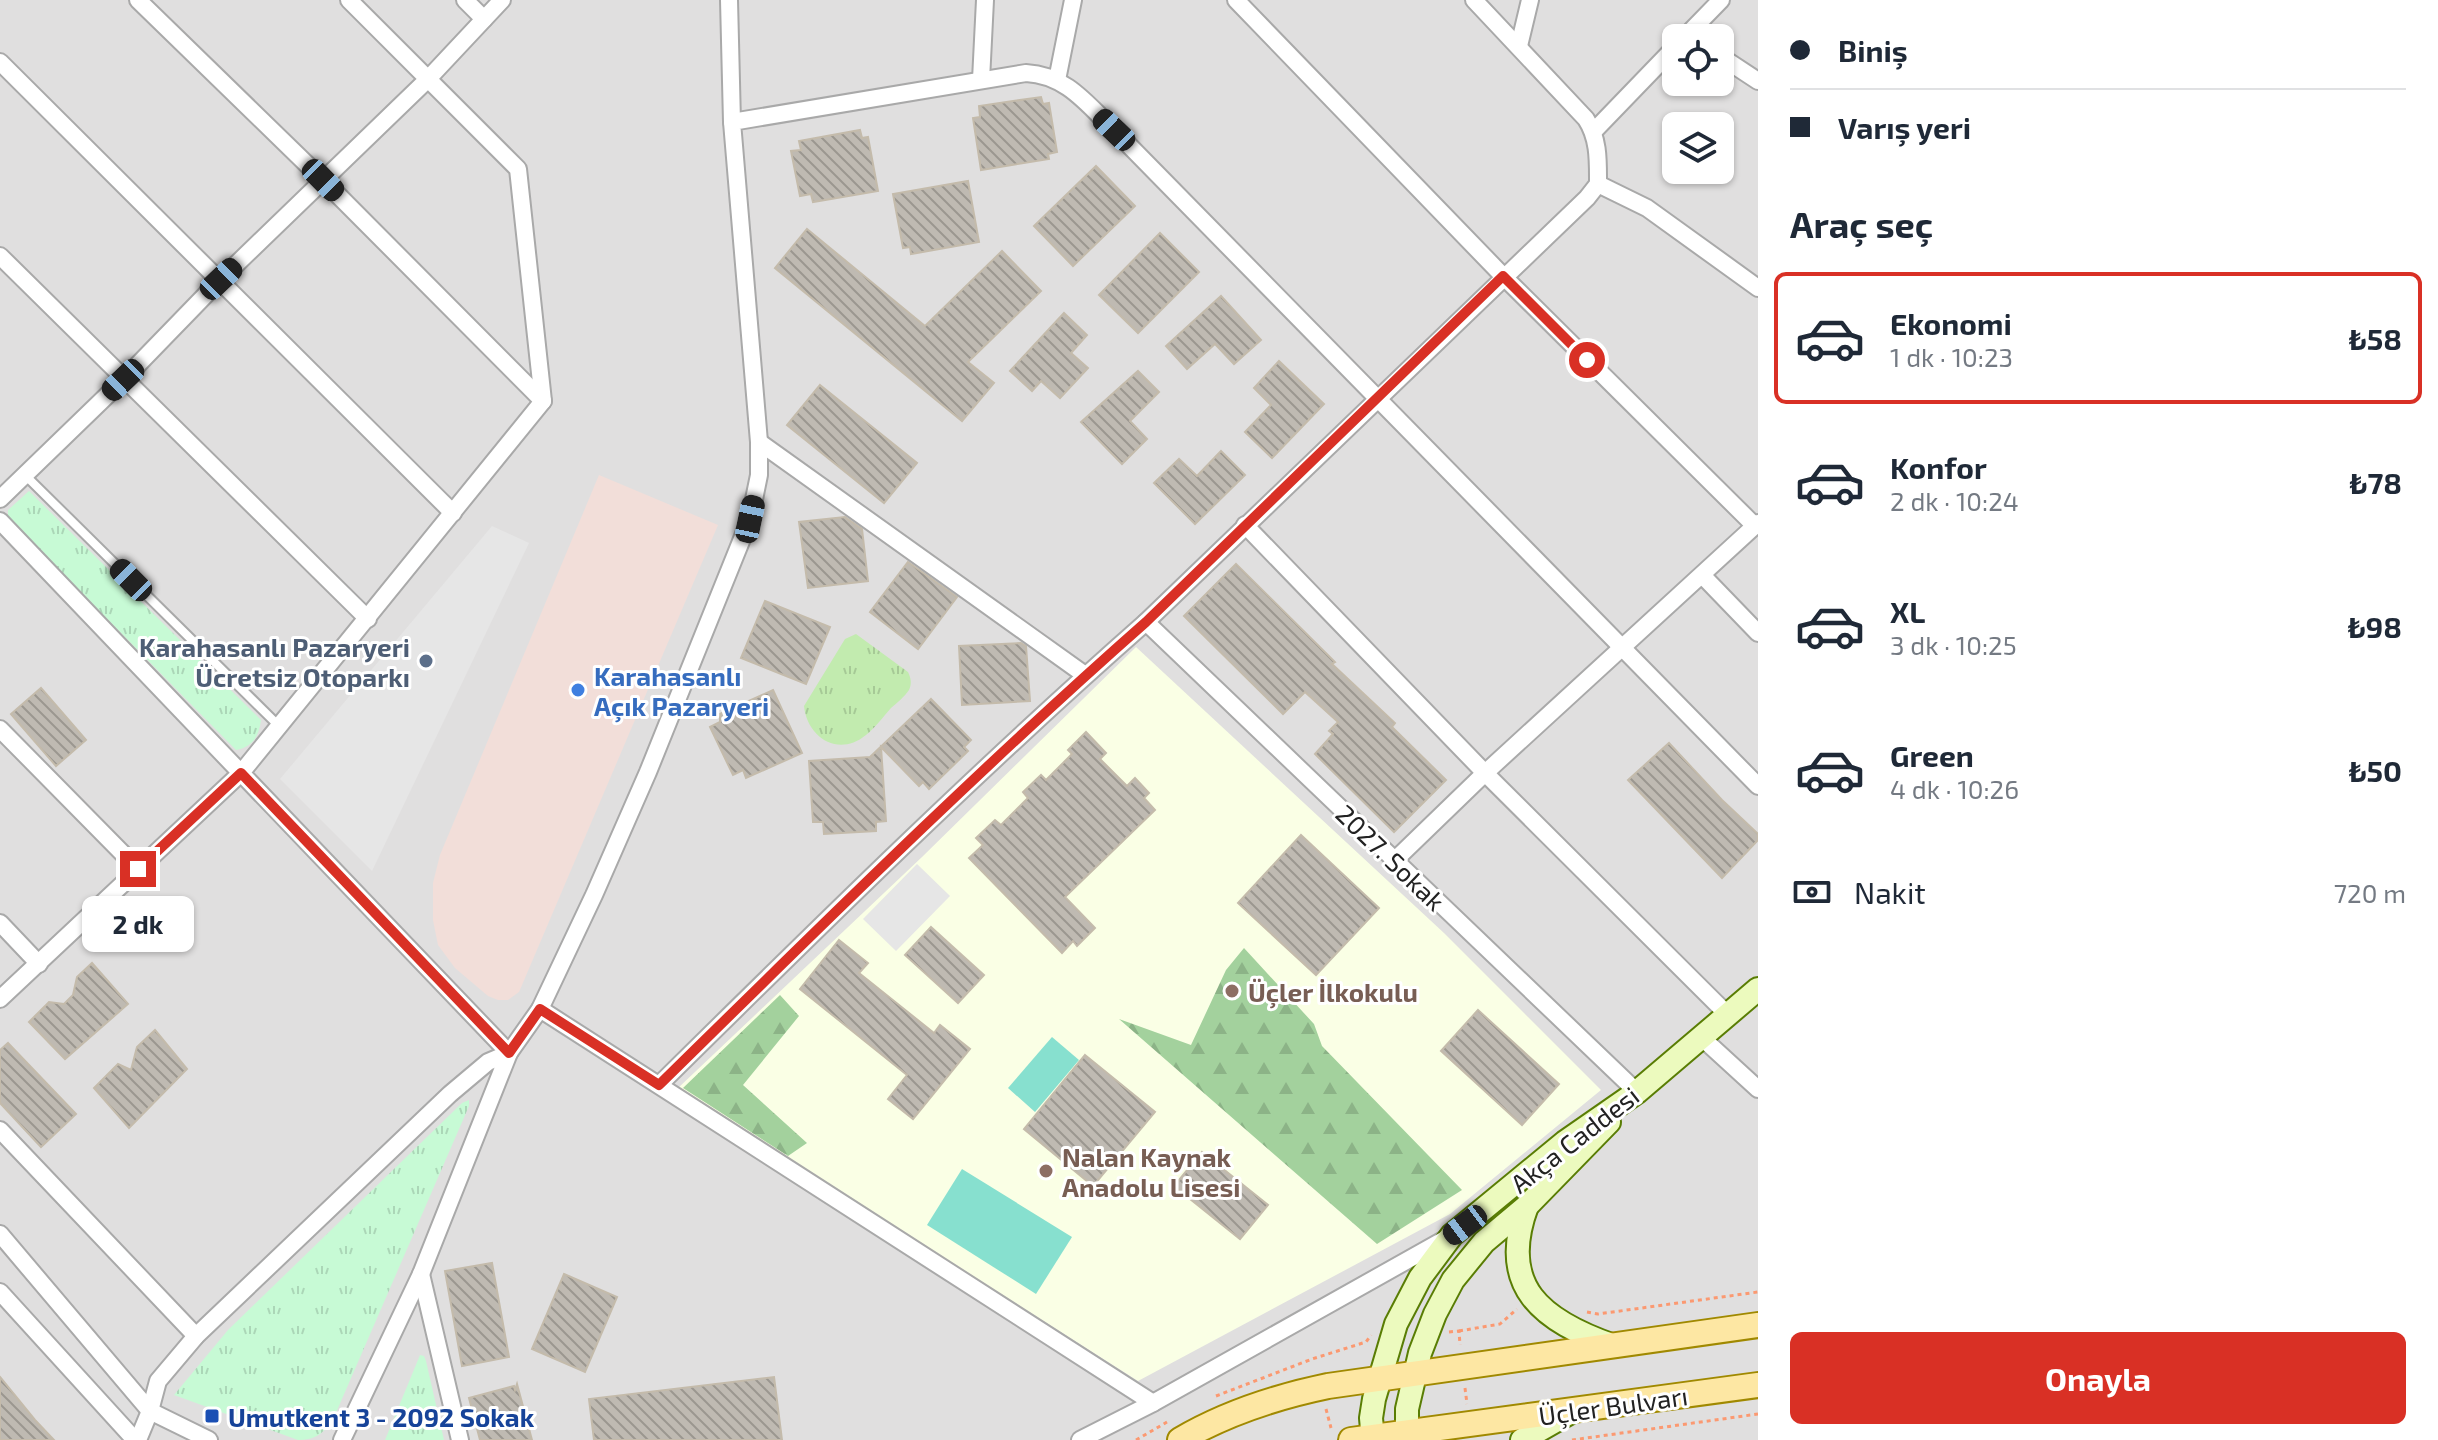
<!DOCTYPE html>
<html lang="tr">
<head>
<meta charset="utf-8">
<style>
	:root { --surface:#fff; --page:#f2f2f3; --text:#1f2937; --muted:#747a83; --line:#e0e1e3; --accent:#d93025 }
	body { margin:0; font-family:"Exo 2",sans-serif; background:var(--page); color:var(--text); height:100vh; display:flex; flex-direction:column; font-size:30px; white-space:nowrap }
	* { box-sizing:border-box; margin:0 }
	p { font-size:26px; color:var(--muted) }
	.icon { flex:none; width:44px; height:44px; fill:none; stroke:currentColor; stroke-width:2; stroke-linecap:round; stroke-linejoin:round }
	.map { position:relative; flex:1; overflow:hidden }
	.side { display:flex; flex-direction:column; background:var(--surface); width:680px }
	.side>* { flex:none }
	.top-card { display:grid; align-content:center; height:176px; padding:0 32px; background:var(--surface) }
	.buttons { position:absolute; left:1662px; top:24px; display:grid; gap:16px }
	.buttons a { display:grid; place-items:center; width:72px; height:72px; border-radius:12px; background:var(--surface); box-shadow:0 2px 6px #0004; font-size:40px }
	.end { position:absolute; width:36px; height:36px; margin:-18px; border:10px solid #d93025; background:#fff; box-shadow:0 0 0 4px #fff }
	.from { border-radius:50% }
	.bubble { position:absolute; height:56px; border-radius:12px; background:var(--surface); box-shadow:0 2px 6px #0004; font-size:26px; font-weight:700; line-height:56px; text-align:center }
	.car { position:absolute; width:24px; height:48px; margin:-24px -12px; border-radius:10px; box-shadow:0 0 6px 2px #0007; background:linear-gradient(#222 24%,#8ab4d8 0 40%,#222 0 76%,#8ab4d8 0 86%,#222 0) }
	.top-card b { display:flex; align-items:center; gap:28px; height:76px; font-size:30px }
	.top-card b+b { border-top:2px solid var(--line) }
	.top-card i { width:20px; height:20px; background:var(--text) }
	ul { padding:0; list-style:none }
	li { display:flex; align-items:center; gap:24px; height:132px; margin:0 16px 12px; padding:0 16px; border:4px solid transparent; border-radius:12px }
	li div { flex:1 }
	li b { display:block; font-size:30px }
	li em { font-style:normal; font-weight:700 }
	li.on { border-color:var(--accent) }
	li>.icon { width:72px; height:72px; stroke-width:1.5 }
	h2 { padding:0 32px; font-size:36px; line-height:96px }
	.pay { display:flex; align-items:center; gap:20px; height:88px; padding:0 32px; font-size:30px }
	.pay p { margin-inline-start:auto }
	.primary-button { display:flex; gap:16px; margin-top:auto; padding:16px 32px }
	.primary-button a { flex:1; height:92px; border-radius:12px; background:var(--accent); color:#fff; font-size:32px; font-weight:700; line-height:92px; text-align:center }
	main { display:flex; flex:1; min-height:0 }
	.map>svg:first-child { display:block }
	.residential { fill:#e0dfdf; fill-rule:evenodd }
	.commercial { fill:#f2ded9 }
	.education { fill:#faffe5 }
	.grass { fill:url(#grass-tufts) }
	.forest { fill:url(#forest-firs) }
	.park { fill:url(#park-tufts) }
	.pitch { fill:#87e0cf }
	.parking { fill:#e6e6e6 }
	.building { fill:url(#building-back-hatch); stroke:#c4bbab; stroke-width:2 }
	.lines { fill:none; stroke-linecap:round; stroke-linejoin:round }
	.lane-casing { stroke:#a9a9a9; stroke-width:12 }
	.street-casing { stroke:#a9a9a9; stroke-width:20 }
	.secondary-casing { stroke:#597d04; stroke-width:26 }
	.primary-casing { stroke:#a08900; stroke-width:28 }
	.path { stroke:#fb9971; stroke-width:3; stroke-dasharray:4 4; stroke-linecap:butt }
	.lane { stroke:#fff; stroke-width:8 }
	.street { stroke:#fff; stroke-width:16 }
	.secondary { stroke:#ecfabe; stroke-width:22 }
	.primary { stroke:#fde7a3; stroke-width:24 }
	.route { stroke:#d93025; stroke-width:10 }
	.service-dot { fill:#5c6f8a; stroke:#fff; stroke-width:3 }
	.shop-dot { fill:#3f7fe0; stroke:#fff; stroke-width:3 }
	.education-dot { fill:#8d6e63; stroke:#fff; stroke-width:3 }
	.transit-dot { fill:#1a4fb4; stroke:#fff; stroke-width:3 }
	.labels { text-anchor:middle; dominant-baseline:central; stroke-width:6; stroke-linejoin:round; paint-order:stroke }
	.service-label { font-size:26px; font-weight:bold; fill:#4e5e75; stroke:#fff; text-anchor:end }
	.shop-label { font-size:26px; font-weight:bold; fill:#366cbe; stroke:#fff; text-anchor:start }
	.street-label { font-size:26px; fill:#222; stroke:#fff }
	.education-label { font-size:26px; font-weight:bold; fill:#785e54; stroke:#fff; text-anchor:start }
	.transit-label { font-size:26px; font-weight:bold; fill:#164399; stroke:#fff; text-anchor:start }
</style>
</head>
<body>
<main>
<div class="map">
<svg width="1758" height="1440" viewBox="0 0 1758 1440">
	<defs>
		<pattern id="grass-tufts" width="24" height="20" patternUnits="userSpaceOnUse" patternTransform="scale(2)"><rect width="24" height="20" fill="#c2ebaf"/><path d="M3 7l-1-3M5 7V3M7 7l1-3M15 17l-1-3M17 17v-4M19 17l1-3" fill="none" stroke="#a6c996"/></pattern>
		<pattern id="forest-firs" width="22" height="20" patternUnits="userSpaceOnUse" patternTransform="scale(2)"><rect width="22" height="20" fill="#a3d19d"/><path d="M5 1l3.5 6h-7zM16 11l3.5 6h-7z" fill="#8cb387"/></pattern>
		<pattern id="park-tufts" width="24" height="20" patternUnits="userSpaceOnUse" patternTransform="scale(2)"><rect width="24" height="20" fill="#c7fad5"/><path d="M3 7l-1-3M5 7V3M7 7l1-3M15 17l-1-3M17 17v-4M19 17l1-3" fill="none" stroke="#abd6b7"/></pattern>
		<pattern id="building-back-hatch" width="6" height="6" patternUnits="userSpaceOnUse" patternTransform="scale(2)"><rect width="6" height="6" fill="#bfbab2"/><path d="M-1 5l2 2M0 0l6 6M5-1l2 2" fill="none" stroke="#9b9790"/></pattern>
	</defs>
	<rect width="100%" height="100%" fill="#f2f1e9"/>
	<!-- residential -->
	<path class="residential" d="M0,0H1758V1440H0ZM1676,38H1720V82H1676ZM1676,126H1720V170H1676Z"/>
	<!-- commercial -->
	<polygon class="commercial" points="599,475 718,525 519,992 508,1000 498,1000 488,996 455,968 438,945 433,920 433,883 440,855"/>
	<!-- education -->
	<polygon class="education" points="1136,647 1444,933 1601,1090 1450,1214 1138,1381 677,1089 922,857"/>
	<!-- grass -->
	<path class="grass" d="M856,634L908,672C911,678 912,684 909,690C905,696 897,703 891,708C883,717 875,728 866,735C838,758 807,737 804,706L845,639Z"/>
	<!-- forest -->
	<g class="forest">
		<polygon points="1244,948 1314,1024 1322,1046 1462,1190 1377,1244 1119,1019 1191,1045 1226,970"/>
		<polygon points="780,995 799,1016 743,1085 807,1143 788,1156 683,1088"/>
	</g>
	<!-- park -->
	<g class="park">
		<path d="M29,491L261,720C259,736 253,747 236,750L8,518V510Z"/>
		<path d="M469,1100V1106L332,1422C321,1435 314,1440 298,1440L174,1395L228,1330L462,1103Z"/>
		<polygon points="420,1355 424,1356 426,1361 444,1440 385,1440"/>
	</g>
	<!-- pitch -->
	<g class="pitch">
		<polygon points="1052,1037 1079,1060 1035,1112 1008,1088"/>
		<polygon points="962,1169 1072,1237 1036,1294 927,1225"/>
	</g>
	<!-- parking -->
	<g class="parking">
		<polygon points="492,526 529,543 372,871 280,779"/>
		<polygon points="917,864 950,896 896,951 863,919"/>
	</g>
	<!-- building -->
	<g class="building">
		<polygon points="1041,97 1043,104 1049,103 1057,152 1048,154 1049,159 981,170 973,118 980,117 979,106"/>
		<polygon points="860,130 862,138 868,137 878,191 813,202 811,194 800,196 791,151 801,150 799,141"/>
		<polygon points="1096,166 1135,206 1073,266 1034,226"/>
		<polygon points="968,181 979,242 911,254 910,247 903,248 893,194"/>
		<polygon points="807,229 925,326 1002,251 1041,291 968,362 994,383 962,421 775,268"/>
		<polygon points="1160,233 1199,272 1138,333 1099,295"/>
		<polygon points="1221,296 1261,340 1234,364 1215,344 1187,369 1166,346"/>
		<polygon points="1064,313 1087,335 1071,353 1088,368 1060,398 1041,381 1032,391 1010,371"/>
		<polygon points="1279,361 1324,404 1272,458 1245,432 1271,405 1254,388"/>
		<polygon points="1138,371 1159,392 1130,421 1147,439 1122,464 1081,422"/>
		<polygon points="820,385 917,463 884,503 787,425"/>
		<polygon points="1221,451 1245,475 1195,524 1154,483 1179,459 1197,476"/>
		<polygon points="845,517 862,529 868,581 808,588 799,522"/>
		<polygon points="908,562 957,597 918,649 870,612"/>
		<polygon points="1236,564 1335,662 1332,664 1395,723 1392,727 1446,780 1394,832 1315,754 1333,734 1329,731 1338,722 1305,692 1283,714 1184,616"/>
		<polygon points="765,601 830,627 806,684 741,658"/>
		<polygon points="1021,643 1026,646 1030,701 962,705 959,646"/>
		<polygon points="41,688 86,740 56,766 11,714"/>
		<polygon points="773,690 802,753 746,778 743,770 733,775 710,727 720,722 720,714"/>
		<polygon points="931,699 971,740 964,747 968,751 929,789 923,782 919,786 881,747 886,821 876,822 876,831 824,834 823,822 813,822 809,761 870,757"/>
		<polygon points="1086,732 1106,753 1100,759 1127,786 1135,778 1149,793 1144,798 1155,810 1065,897 1095,928 1077,946 1073,941 1062,953 969,858 983,845 976,838 995,820 1001,825 1028,798 1023,792 1041,775 1046,780 1072,754 1068,750"/>
		<polygon points="1669,743 1722,800 1758,834 1758,840 1722,878 1628,780"/>
		<polygon points="1301,835 1379,908 1316,975 1238,903"/>
		<polygon points="931,927 984,975 958,1003 905,955"/>
		<polygon points="839,940 868,963 859,973 934,1033 940,1025 970,1049 913,1119 888,1099 907,1075 800,989"/>
		<polygon points="92,963 128,1004 65,1059 29,1022 49,1002 64,1004 73,995 77,977"/>
		<polygon points="1478,1010 1559,1084 1522,1125 1441,1051"/>
		<polygon points="155,1030 187,1069 129,1128 94,1088 118,1064 131,1070 137,1047"/>
		<polygon points="8,1043 76,1114 41,1147 0,1103 0,1050"/>
		<polygon points="1085,1055 1155,1112 1093,1186 1024,1129"/>
		<polygon points="1202,1152 1268,1205 1240,1239 1174,1186"/>
		<polygon points="492,1263 509,1357 462,1366 445,1271"/>
		<polygon points="564,1274 617,1297 585,1372 532,1349"/>
		<polygon points="0,1377 35,1420 54,1440 0,1440"/>
		<polygon points="774,1377 782,1440 594,1440 589,1399"/>
		<polygon points="517,1384 532,1440 480,1440 469,1398 514,1386 515,1390"/>
	</g>
	<g class="lines">
		<defs>
			<polyline id="lane" points="25,475 280,727"/>
			<g id="street">
				<polyline points="138,0 323,180 543,401"/>
				<polyline points="349,0 518,169 543,401 241,773 509,1053"/>
				<polyline points="465,0 484,19"/>
				<polyline points="729,0 732,122"/>
				<polyline points="1236,0 1503,276 1755,526"/>
				<path d="M1474,0L1586,119C1599,139 1598,161 1598,184"/>
				<polyline points="1684,38 1721,0"/>
				<polyline points="1519,46 1530,0"/>
				<polyline points="1720,56 1758,81"/>
				<polyline points="0,62 453,513"/>
				<polyline points="981,80 985,0"/>
				<polyline points="1057,80 1073,0"/>
				<polyline points="1594,131 1676,46"/>
				<polyline points="1598,184 1647,208 1758,288"/>
				<polyline points="0,256 368,619"/>
				<polyline points="759,442 1085,675"/>
				<polyline points="0,499 123,380 221,279 427,80 502,0"/>
				<polyline points="0,521 241,773 0,999"/>
				<polyline points="1245,525 1485,773 1727,1014"/>
				<polyline points="1702,575 1758,633"/>
				<polyline points="1146,622 1637,1092"/>
				<polyline points="0,729 138,869"/>
				<polyline points="1394,861 1485,773 1758,523"/>
				<polyline points="0,923 39,964"/>
				<polyline points="540,1009 1153,1403"/>
				<polyline points="1700,1036 1758,1089"/>
				<path d="M659,1085C819,927 978,770 1146,622L1587,198L1598,184"/>
				<polyline points="0,1130 196,1336"/>
				<polyline points="0,1234 150,1411 209,1440"/>
				<polyline points="421,1274 460,1440"/>
				<polyline points="0,1292 135,1440"/>
				<polyline points="138,1440 150,1411 158,1381 196,1336 450,1094 488,1062 509,1053"/>
				<path d="M342,1440L421,1274L509,1053L540,1009L594,895L648,772L750,519L759,475V442L732,122L1026,73C1066,75 1087,104 1114,130L1758,786"/>
				<polyline points="1080,1440 1153,1403 1447,1238"/>
			</g>
			<g id="secondary">
				<path d="M1527,1206C1497,1287 1542,1321 1614,1346"/>
				<polyline points="1373,1440 1371,1418 1374,1399 1396,1324 1420,1278 1452,1235 1565,1142 1637,1092 1758,989"/>
				<polyline points="1407,1440 1407,1409 1420,1353 1435,1314 1453,1280 1484,1242 1527,1206 1609,1122"/>
				<polyline points="1522,1440 1573,1411"/>
			</g>
			<g id="primary">
				<path d="M1180,1440C1226,1413 1275,1397 1328,1386L1758,1325"/>
				<polyline points="1351,1440 1758,1385"/>
			</g>
		</defs>
		<!-- lane casing -->
		<use href="#lane" class="lane-casing"/>
		<!-- street casing -->
		<use href="#street" class="street-casing"/>
		<!-- secondary casing -->
		<use href="#secondary" class="secondary-casing"/>
		<!-- primary casing -->
		<use href="#primary" class="primary-casing"/>
		<!-- path -->
		<g class="path">
			<polyline points="1587,1312 1598,1314 1758,1292"/>
			<polyline points="1459,1331 1500,1324 1517,1309"/>
			<polyline points="1449,1332 1459,1331 1460,1345"/>
			<polyline points="1465,1388 1467,1404"/>
			<polyline points="1216,1396 1312,1359 1366,1342 1371,1335"/>
			<polyline points="1326,1409 1331,1428"/>
			<polyline points="1136,1440 1167,1422"/>
			<polyline points="1572,1440 1758,1414"/>
		</g>
		<!-- lane -->
		<use href="#lane" class="lane"/>
		<!-- street -->
		<use href="#street" class="street"/>
		<!-- secondary -->
		<use href="#secondary" class="secondary"/>
		<!-- primary -->
		<use href="#primary" class="primary"/>
	</g>
	<g class="lines">
		<!-- route -->
		<path class="route" d="M138,869L241,773L509,1053L540,1009L659,1085C819,928 978,770 1146,622L1503,276L1587,360"/>
	</g>
	<!-- markers -->
	<circle class="service-dot" cx="426" cy="661" r="8"/>
	<circle class="shop-dot" cx="578" cy="690" r="8"/>
	<g class="education-dot">
		<circle cx="1232" cy="991" r="8"/>
		<circle cx="1046" cy="1171" r="8"/>
	</g>
	<rect class="transit-dot" x="204" y="1408" width="16" height="16" rx="4"/>
	<g class="labels">
		<!-- service labels -->
		<g class="service-label">
			<text x="410" y="646">Karahasanlı Pazaryeri<tspan x="410" dy="30">Ücretsiz Otoparkı</tspan></text>
		</g>
		<!-- shop labels -->
		<g class="shop-label">
			<text x="594" y="675">Karahasanlı<tspan x="594" dy="30">Açık Pazaryeri</tspan></text>
		</g>
		<!-- street labels -->
		<g class="street-label">
			<text transform="translate(1391 857) rotate(44)">2027. Sokak</text>
			<text transform="translate(1574 1139) rotate(-38)">Akça Caddesi</text>
			<text transform="translate(1613 1405) rotate(-8)">Üçler Bulvarı</text>
		</g>
		<!-- education labels -->
		<g class="education-label">
			<text x="1248" y="991">Üçler İlkokulu</text>
			<text x="1062" y="1156">Nalan Kaynak<tspan x="1062" dy="30">Anadolu Lisesi</tspan></text>
		</g>
		<!-- transit labels -->
		<g class="transit-label">
			<text x="228" y="1416">Umutkent 3 - 2092 Sokak</text>
		</g>
	</g>
</svg>
<div class="buttons">
<a><svg class="icon" aria-label="locate" viewBox="0 0 24 24"><circle cx="12" cy="12" r="6"/><path d="M12 2v4M12 18v4M2 12h4M18 12h4"/></svg></a>
<a><svg class="icon" aria-label="layers" viewBox="0 0 24 24"><path d="M12 4l9 5-9 5-9-5zM3 14l9 5 9-5"/></svg></a>
</div>
<i class="end from" style="left:1587px;top:360px"></i>
<i class="end" style="left:138px;top:869px"></i>
<div class="bubble" style="left:82px;top:896px;width:112px">2 dk</div>
<i class="car" style="left:1114px;top:130px;rotate:314deg"></i>
<i class="car" style="left:323px;top:180px;rotate:135deg"></i>
<i class="car" style="left:221px;top:279px;rotate:46deg"></i>
<i class="car" style="left:123px;top:380px;rotate:226deg"></i>
<i class="car" style="left:750px;top:519px;rotate:12deg"></i>
<i class="car" style="left:131px;top:580px;rotate:315deg"></i>
<i class="car" style="left:1465px;top:1225px;rotate:233deg"></i>
</div>
<section class="side">
<div class="top-card">
<b><i class="from"></i>Biniş</b>
<b><i></i>Varış yeri</b>
</div>
<h2>Araç seç</h2>
<ul>
<li class="on"><svg class="icon" aria-label="car" viewBox="0 0 24 24"><path d="M5 17H2v-5l4-1 3-4h7l3 4 3 1v5h-3M9 17h6M6 11h13"/><circle cx="7" cy="17" r="2"/><circle cx="17" cy="17" r="2"/></svg><div><b>Ekonomi</b><p>1 dk · 10:23</p></div><em>₺58</em></li>
<li><svg class="icon" aria-label="car" viewBox="0 0 24 24"><path d="M5 17H2v-5l4-1 3-4h7l3 4 3 1v5h-3M9 17h6M6 11h13"/><circle cx="7" cy="17" r="2"/><circle cx="17" cy="17" r="2"/></svg><div><b>Konfor</b><p>2 dk · 10:24</p></div><em>₺78</em></li>
<li><svg class="icon" aria-label="car" viewBox="0 0 24 24"><path d="M5 17H2v-5l4-1 3-4h7l3 4 3 1v5h-3M9 17h6M6 11h13"/><circle cx="7" cy="17" r="2"/><circle cx="17" cy="17" r="2"/></svg><div><b>XL</b><p>3 dk · 10:25</p></div><em>₺98</em></li>
<li><svg class="icon" aria-label="car" viewBox="0 0 24 24"><path d="M5 17H2v-5l4-1 3-4h7l3 4 3 1v5h-3M9 17h6M6 11h13"/><circle cx="7" cy="17" r="2"/><circle cx="17" cy="17" r="2"/></svg><div><b>Green</b><p>4 dk · 10:26</p></div><em>₺50</em></li>
</ul>
<div class="pay"><svg class="icon" aria-label="cash" viewBox="0 0 24 24"><path d="M3 7h18v10H3z"/><circle cx="12" cy="12" r="2"/></svg>Nakit<p>720 m</p></div>
<div class="primary-button"><a>Onayla</a></div>
</section>
</main>
</body>
</html>
